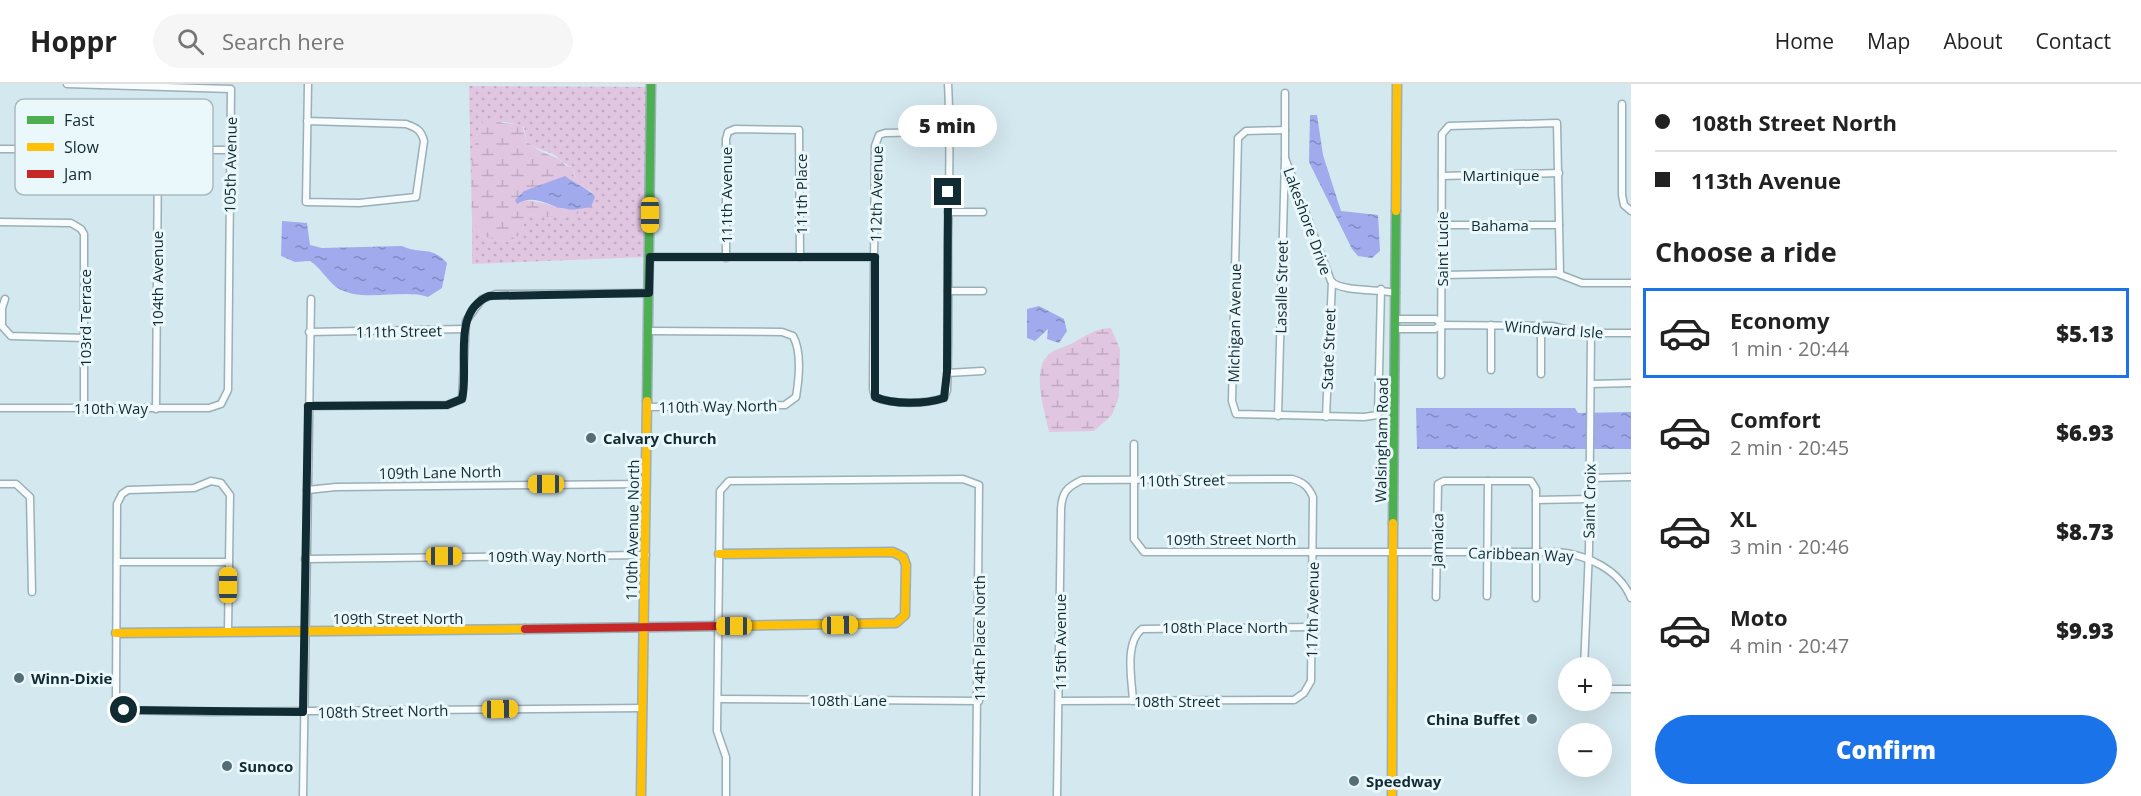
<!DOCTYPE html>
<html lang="en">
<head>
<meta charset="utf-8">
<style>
	:root { --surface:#fff; --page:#f6f6f6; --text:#222; --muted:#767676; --line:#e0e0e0; --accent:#1a73e8 }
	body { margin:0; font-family:"Open Sans",sans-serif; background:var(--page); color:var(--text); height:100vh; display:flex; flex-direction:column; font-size:22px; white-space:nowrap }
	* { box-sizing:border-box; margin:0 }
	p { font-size:20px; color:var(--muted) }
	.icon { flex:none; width:33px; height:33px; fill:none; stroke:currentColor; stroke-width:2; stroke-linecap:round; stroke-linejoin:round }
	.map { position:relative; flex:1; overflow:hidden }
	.sheet { display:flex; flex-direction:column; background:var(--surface); width:510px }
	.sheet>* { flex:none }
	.banner { display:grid; align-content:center; height:132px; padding:0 24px; background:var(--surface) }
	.tools { position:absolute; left:1558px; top:573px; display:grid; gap:12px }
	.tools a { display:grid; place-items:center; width:54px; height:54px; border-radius:50%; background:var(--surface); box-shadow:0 6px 24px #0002; font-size:30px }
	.end { position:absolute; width:27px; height:27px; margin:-14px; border:8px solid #112b33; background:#fff; box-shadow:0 0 0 3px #fff }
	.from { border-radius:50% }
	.bubble { position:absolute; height:42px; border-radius:21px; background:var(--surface); box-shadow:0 6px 24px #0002; font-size:20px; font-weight:800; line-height:42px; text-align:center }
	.car { position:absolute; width:18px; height:36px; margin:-18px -9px; border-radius:8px; box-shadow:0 0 4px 2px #0007; background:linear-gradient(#f5c518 24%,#345 0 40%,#f5c518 0 76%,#345 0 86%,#f5c518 0) }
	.banner b { display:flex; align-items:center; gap:21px; height:57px; font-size:22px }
	.banner b+b { border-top:2px solid var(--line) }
	.banner i { width:15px; height:15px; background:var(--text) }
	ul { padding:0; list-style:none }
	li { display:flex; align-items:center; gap:18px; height:90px; margin:0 12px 9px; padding:0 12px; border:3px solid transparent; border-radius:0px }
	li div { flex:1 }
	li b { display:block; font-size:22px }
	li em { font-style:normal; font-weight:800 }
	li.current { border-color:var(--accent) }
	li>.icon { width:54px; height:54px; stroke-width:1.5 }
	h2 { padding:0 24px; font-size:27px; line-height:72px }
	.primary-button { display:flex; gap:12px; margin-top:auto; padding:12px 24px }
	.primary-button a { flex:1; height:69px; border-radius:36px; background:var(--accent); color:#fff; font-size:24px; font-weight:800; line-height:69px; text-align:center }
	header { display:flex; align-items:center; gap:36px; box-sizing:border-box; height:84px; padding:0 30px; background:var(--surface); border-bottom:2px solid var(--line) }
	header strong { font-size:28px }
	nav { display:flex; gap:33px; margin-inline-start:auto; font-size:21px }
	.search { width:420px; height:54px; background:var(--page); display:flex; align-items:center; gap:15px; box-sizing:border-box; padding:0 21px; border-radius:33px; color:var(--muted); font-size:22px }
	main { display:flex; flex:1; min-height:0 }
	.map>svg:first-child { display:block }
	.grass { fill:url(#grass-dots) }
	.wetland { fill:url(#wetland-marsh) }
	.water { fill:url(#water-ripples) }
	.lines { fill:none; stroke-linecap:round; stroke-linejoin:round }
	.street-casing { stroke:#9aafb6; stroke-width:9 }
	.fast-casing { stroke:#9aafb6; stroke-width:11 }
	.slow-casing { stroke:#9aafb6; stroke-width:11 }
	.jam-casing { stroke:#9aafb6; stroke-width:11 }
	.street { stroke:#f9fcfd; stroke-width:6 }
	.fast { stroke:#4caf50; stroke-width:8 }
	.slow { stroke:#ffc107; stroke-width:8 }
	.jam { stroke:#c62828; stroke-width:8 }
	.route { stroke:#112b33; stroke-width:8 }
	.poi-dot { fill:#556d75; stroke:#eaf7fb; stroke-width:2 }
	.labels { text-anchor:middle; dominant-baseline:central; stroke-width:6; stroke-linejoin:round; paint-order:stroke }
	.street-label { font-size:15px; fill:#112b33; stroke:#eaf7fb }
	.poi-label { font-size:15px; font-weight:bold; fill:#112b33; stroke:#eaf7fb; text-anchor:start }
	.key { fill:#eaf7fb; stroke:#a9babf; stroke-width:1.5 }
	.key-label { font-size:16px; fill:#112b33 }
</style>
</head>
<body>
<header>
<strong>Hoppr</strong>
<div class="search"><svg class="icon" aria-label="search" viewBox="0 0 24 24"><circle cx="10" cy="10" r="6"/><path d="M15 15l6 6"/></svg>Search here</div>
<nav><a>Home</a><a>Map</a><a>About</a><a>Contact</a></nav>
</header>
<main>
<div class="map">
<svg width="1631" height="712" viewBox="0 0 1631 712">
	<defs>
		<pattern id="grass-dots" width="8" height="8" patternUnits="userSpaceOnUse" patternTransform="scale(1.5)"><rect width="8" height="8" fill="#e1c6e1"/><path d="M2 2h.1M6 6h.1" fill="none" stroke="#c0aac2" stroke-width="1.8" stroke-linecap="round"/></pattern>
		<pattern id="wetland-marsh" width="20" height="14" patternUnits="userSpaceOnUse" patternTransform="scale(1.5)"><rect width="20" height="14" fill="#e1c6e1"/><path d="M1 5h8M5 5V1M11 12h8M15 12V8" fill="none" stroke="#c0aac2"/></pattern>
		<pattern id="water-ripples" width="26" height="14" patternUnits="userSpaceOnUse" patternTransform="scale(1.5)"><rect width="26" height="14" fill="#a1aaed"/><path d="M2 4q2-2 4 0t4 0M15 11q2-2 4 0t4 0" fill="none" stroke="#828bc1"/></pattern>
	</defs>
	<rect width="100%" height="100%" fill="#d4e8ef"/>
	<!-- grass -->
	<path class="grass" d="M469,2L647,3L646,173L472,180V136L478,143L481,152L507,158L520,151L527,131L543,132L592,108C581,102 574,96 573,83C563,81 560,73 551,69C541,66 536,64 527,58L524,43L507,38L484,37C471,55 476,81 471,103Z"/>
	<!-- wetland -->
	<g class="wetland">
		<path d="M498,34L502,39L522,41L527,58L540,67L559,75L566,82L573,83L574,92L585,104L575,102L568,94L523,116C550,119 564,127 591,123C568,137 552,133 527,131L520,151L507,158L481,152L478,143L472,136C471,110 469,58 484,37Z"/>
		<path d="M1111,244L1120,265L1119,312L1112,331L1094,347L1049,348C1045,327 1031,288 1048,271C1054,265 1065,263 1073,259C1087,251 1094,245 1111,244Z"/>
	</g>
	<!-- water -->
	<g class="water">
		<polygon points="1310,31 1317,31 1323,71 1341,127 1378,131 1380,167 1372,174 1358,172 1352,165 1309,78"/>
		<path d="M565,92C574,99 591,106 595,113L591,123C583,124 574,127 567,125C549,123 534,109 517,120L515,116L524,107Z"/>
		<path d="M282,137L307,139L310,161L322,164L402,162C421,171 431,161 447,179L442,204L428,213C402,204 361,220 336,203C326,195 321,184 310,177L295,178L281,172Z"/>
		<polygon points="1039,222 1064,235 1067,247 1059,259 1047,255 1048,245 1035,257 1027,254 1027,225"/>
		<polygon points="1416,324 1575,324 1578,329 1631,328 1631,365 1417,365"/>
	</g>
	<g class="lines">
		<defs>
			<g id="street">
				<path d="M948,0C951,52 949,105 948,158C948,207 949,257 947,306L944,314C925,320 893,321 875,313L873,305L875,62L879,51L885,49L986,47"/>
				<path d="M1285,9V74L1331,197C1340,208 1380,205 1396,209"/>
				<polyline points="1622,20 1622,111 1624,121 1631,127"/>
				<path d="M307,37L406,40C417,44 421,46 424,57L416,113L359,119L306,118L308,0"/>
				<polyline points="1285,46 1246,47 1238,54 1232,317 1236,330 1364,333 1378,331 1381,205"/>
				<polyline points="0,65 230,66"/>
				<polyline points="1442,92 1559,89"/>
				<polyline points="948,128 983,128"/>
				<polyline points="0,138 71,139 81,145 84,150 84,324"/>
				<polyline points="1442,141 1559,141"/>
				<polyline points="650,173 875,173"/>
				<polyline points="726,174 726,55 728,48 735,45 799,46 800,173"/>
				<polyline points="1442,191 1556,189 1582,199 1631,199"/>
				<polyline points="948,207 983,207"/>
				<polyline points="5,215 2,224 2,242 11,252 86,254"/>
				<polyline points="1396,235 1436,235 1441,240"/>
				<polyline points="1396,245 1435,245 1441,241 1552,242 1582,249 1631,249"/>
				<polyline points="309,248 465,245"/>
				<polyline points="1491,286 1491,241"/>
				<polyline points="947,289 982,287"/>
				<polyline points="1541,290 1541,242"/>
				<polyline points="1441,291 1442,50 1449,42 1557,39 1560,190"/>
				<polyline points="1591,300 1631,299"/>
				<polyline points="308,322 447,321 462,315 466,237 482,215 496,210 649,209"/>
				<path d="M647,323L785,321L796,313C799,295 802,268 793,252L782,248L649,247"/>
				<polyline points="0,324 209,324 221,320 228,306 231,5 67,0"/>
				<polyline points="156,325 158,66"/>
				<polyline points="1278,332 1285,75"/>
				<polyline points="1326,333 1332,198"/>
				<path d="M1134,360V455L1144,468H1558C1587,471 1619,485 1631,514"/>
				<polyline points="1590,394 1631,393"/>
				<polyline points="0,400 16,400 30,413 32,508"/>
				<polyline points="307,406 336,403 646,400"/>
				<polyline points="1536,416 1589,415"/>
				<polyline points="305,475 646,471"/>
				<polyline points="117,478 229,478"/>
				<polyline points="1487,512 1488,397"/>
				<polyline points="1436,513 1438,400 1444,397 1531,397 1536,405 1536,514"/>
				<polyline points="228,547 230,411 221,399 211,397 194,404 128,406 122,410 117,420 116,614 124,626 209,628 643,624"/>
				<polyline points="1584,584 1589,466 1591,249"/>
				<polyline points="1602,605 1631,605"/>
				<polyline points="718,615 979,617"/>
				<path d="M1133,617C1132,596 1124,559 1142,545L1312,543"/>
				<polyline points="303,712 311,215"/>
				<polyline points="726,712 726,673 717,647 720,407 729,397 963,395 979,401 976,712"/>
				<path d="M1057,712L1061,425C1062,408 1067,403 1082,396L1292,395C1303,398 1308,402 1313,413L1311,597L1304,609L1294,616L1059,617"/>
			</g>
			<g id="fast">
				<polyline points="647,317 651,0"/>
				<polyline points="1393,439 1396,127"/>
			</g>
			<g id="slow">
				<polyline points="1396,127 1397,0"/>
				<polyline points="719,470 893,468 903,473 906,481 905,531 896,539 724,542"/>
				<polyline points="116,549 525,545"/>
				<polyline points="641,712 647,317"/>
				<polyline points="1392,712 1393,439"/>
			</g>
			<polyline id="jam" points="525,545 724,542"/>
		</defs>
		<!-- street casing -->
		<use href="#street" class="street-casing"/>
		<!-- fast casing -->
		<use href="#fast" class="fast-casing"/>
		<!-- slow casing -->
		<use href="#slow" class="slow-casing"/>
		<!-- jam casing -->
		<use href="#jam" class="jam-casing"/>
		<!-- street -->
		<use href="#street" class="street"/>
		<!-- fast -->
		<use href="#fast" class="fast"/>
		<!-- slow -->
		<use href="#slow" class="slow"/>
		<!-- jam -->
		<use href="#jam" class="jam"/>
	</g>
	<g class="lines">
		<!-- route -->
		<path class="route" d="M124,626L303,628L308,322L447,321L462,315C470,283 450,228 489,212L649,209L650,173H875V313C893,321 926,320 944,314L947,288L948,108"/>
	</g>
	<!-- markers -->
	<g class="poi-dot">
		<circle cx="591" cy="354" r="6"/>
		<circle cx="19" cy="594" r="6"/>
		<circle cx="1532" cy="635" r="6"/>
		<circle cx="227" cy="682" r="6"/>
		<circle cx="1354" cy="697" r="6"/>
	</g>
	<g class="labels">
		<!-- street labels -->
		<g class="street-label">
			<text transform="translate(230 81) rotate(-89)">105th Avenue</text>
			<text x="1501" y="91">Martinique</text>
			<text transform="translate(801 110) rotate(-90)">111th Place</text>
			<text transform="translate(876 110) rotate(-89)">112th Avenue</text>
			<text transform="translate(726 111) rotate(-90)">111th Avenue</text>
			<text transform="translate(1308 137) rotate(70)">Lakeshore Drive</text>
			<text x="1500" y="141">Bahama</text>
			<text transform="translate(1442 165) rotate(-90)">Saint Lucie</text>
			<text transform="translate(157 195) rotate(-90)">104th Avenue</text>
			<text transform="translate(1281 203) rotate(-89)">Lasalle Street</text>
			<text transform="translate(85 234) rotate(-90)">103rd Terrace</text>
			<text transform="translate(1234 239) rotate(-89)">Michigan Avenue</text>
			<text transform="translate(1554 245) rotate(4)">Windward Isle</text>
			<text transform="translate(399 247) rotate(-1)">111th Street</text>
			<text transform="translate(1328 265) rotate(-88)">State Street</text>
			<text transform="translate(718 322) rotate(-1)">110th Way North</text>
			<text x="111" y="324">110th Way</text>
			<text transform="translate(1381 356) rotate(-89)">Walsingham Road</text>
			<text transform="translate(440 388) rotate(-1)">109th Lane North</text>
			<text transform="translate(1182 396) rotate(-1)">110th Street</text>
			<text transform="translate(1589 417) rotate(-89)">Saint Croix</text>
			<text transform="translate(632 446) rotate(-89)">110th Avenue North</text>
			<text x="1231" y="455">109th Street North</text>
			<text transform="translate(1437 456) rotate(-89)">Jamaica</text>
			<text transform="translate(1521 470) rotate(2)">Caribbean Way</text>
			<text x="547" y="472">109th Way North</text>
			<text transform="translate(1312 526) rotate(-89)">117th Avenue</text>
			<text x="398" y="534">109th Street North</text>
			<text x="1225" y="543">108th Place North</text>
			<text transform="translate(979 554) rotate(-90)">114th Place North</text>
			<text transform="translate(1060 558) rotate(-90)">115th Avenue</text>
			<text x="848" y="616">108th Lane</text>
			<text x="1177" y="617">108th Street</text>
			<text transform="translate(383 627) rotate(-1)">108th Street North</text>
		</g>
		<!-- poi labels -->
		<g class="poi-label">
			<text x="603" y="354">Calvary Church</text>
			<text x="31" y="594">Winn-Dixie</text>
			<text x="1520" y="635" text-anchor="end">China Buffet</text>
			<text x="239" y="682">Sunoco</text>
			<text x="1366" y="697">Speedway</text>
		</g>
	</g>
	<!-- legend -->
	<rect x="15" y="15" width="198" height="96" rx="9" class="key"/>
	<rect x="27" y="32" width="27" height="8" fill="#4caf50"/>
	<rect x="27" y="59" width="27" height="8" fill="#ffc107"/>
	<rect x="27" y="86" width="27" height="8" fill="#c62828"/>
	<g class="key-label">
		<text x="64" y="42">Fast</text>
		<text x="64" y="69">Slow</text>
		<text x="64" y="96">Jam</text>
	</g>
</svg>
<div class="tools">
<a>+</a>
<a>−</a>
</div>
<i class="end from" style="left:124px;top:626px"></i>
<i class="end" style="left:948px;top:108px"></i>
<div class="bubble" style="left:898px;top:21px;width:99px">5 min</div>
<i class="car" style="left:650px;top:131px;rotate:180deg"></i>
<i class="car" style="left:546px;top:400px;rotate:270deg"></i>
<i class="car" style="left:444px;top:472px;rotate:90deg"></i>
<i class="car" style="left:228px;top:501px;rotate:0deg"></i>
<i class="car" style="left:840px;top:541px;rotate:89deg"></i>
<i class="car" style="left:734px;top:542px;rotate:270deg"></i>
<i class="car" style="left:500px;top:625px;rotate:89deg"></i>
</div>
<section class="sheet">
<div class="banner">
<b><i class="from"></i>108th Street North</b>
<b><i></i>113th Avenue</b>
</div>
<h2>Choose a ride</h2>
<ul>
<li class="current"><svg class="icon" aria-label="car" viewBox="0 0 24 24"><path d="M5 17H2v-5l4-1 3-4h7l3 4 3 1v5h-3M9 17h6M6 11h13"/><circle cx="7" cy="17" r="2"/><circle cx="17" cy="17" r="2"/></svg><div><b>Economy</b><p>1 min · 20:44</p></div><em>$5.13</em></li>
<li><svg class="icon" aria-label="car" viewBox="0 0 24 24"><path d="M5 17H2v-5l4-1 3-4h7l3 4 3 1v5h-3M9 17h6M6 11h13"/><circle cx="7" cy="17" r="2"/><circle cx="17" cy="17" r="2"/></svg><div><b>Comfort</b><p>2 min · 20:45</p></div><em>$6.93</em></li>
<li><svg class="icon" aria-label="car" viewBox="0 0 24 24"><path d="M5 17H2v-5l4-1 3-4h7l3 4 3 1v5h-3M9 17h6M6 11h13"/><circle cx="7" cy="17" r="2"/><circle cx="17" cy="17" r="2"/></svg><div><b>XL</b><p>3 min · 20:46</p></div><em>$8.73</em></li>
<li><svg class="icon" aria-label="car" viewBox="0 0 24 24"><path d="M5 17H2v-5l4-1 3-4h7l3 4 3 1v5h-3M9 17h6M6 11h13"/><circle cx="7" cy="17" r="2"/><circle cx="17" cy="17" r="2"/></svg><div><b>Moto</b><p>4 min · 20:47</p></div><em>$9.93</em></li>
</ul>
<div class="primary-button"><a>Confirm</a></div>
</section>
</main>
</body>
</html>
